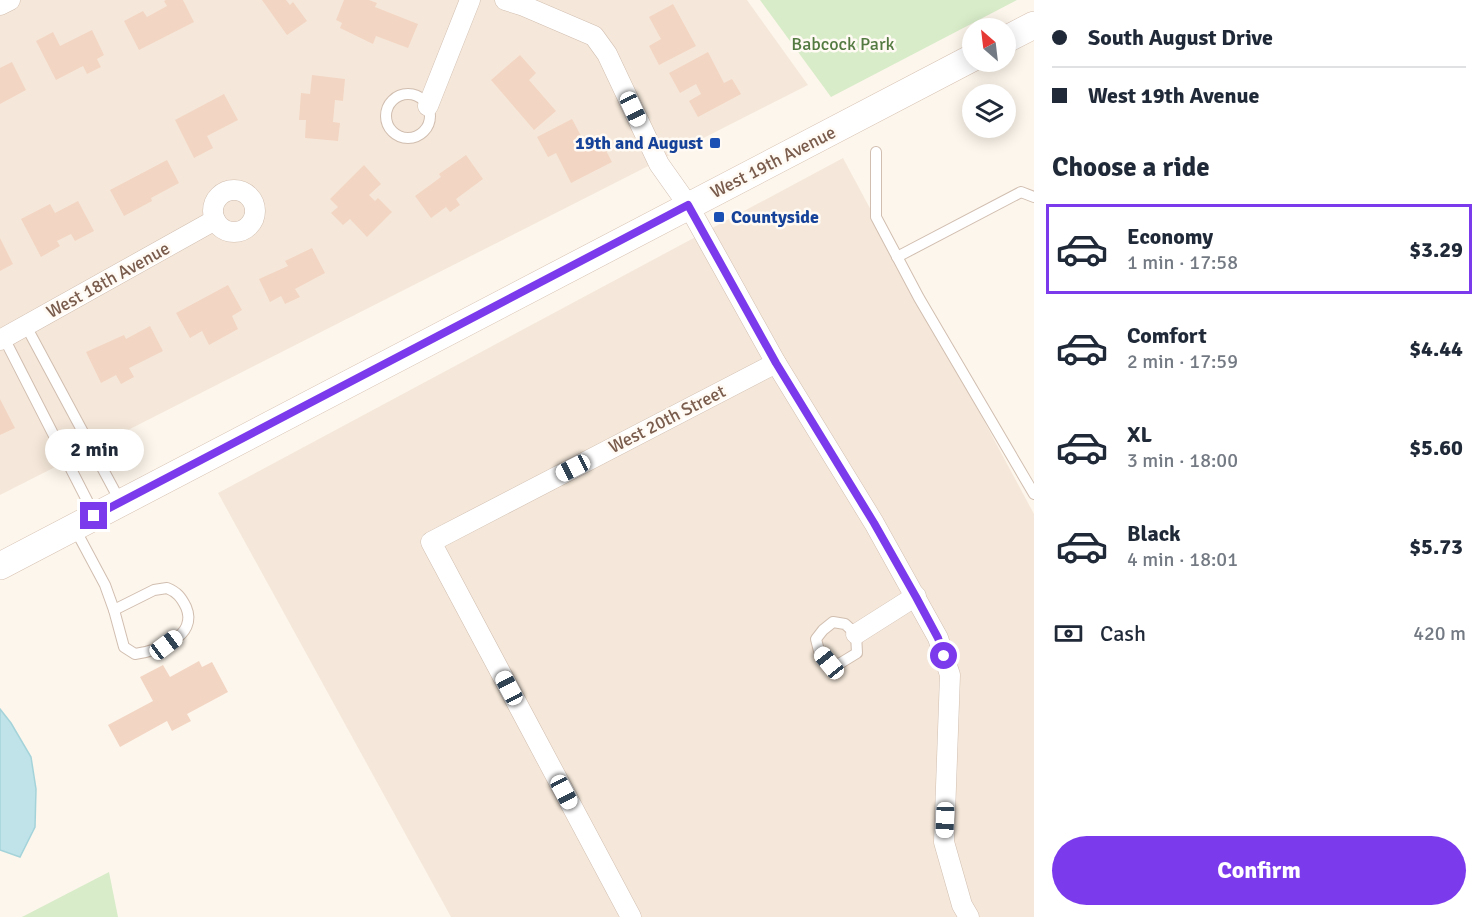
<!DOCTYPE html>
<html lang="en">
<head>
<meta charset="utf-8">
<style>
	:root { --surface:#fff; --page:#f6f6f7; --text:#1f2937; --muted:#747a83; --line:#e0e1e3; --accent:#7c3aed }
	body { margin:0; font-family:Signika,sans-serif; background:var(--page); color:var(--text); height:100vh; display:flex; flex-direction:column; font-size:22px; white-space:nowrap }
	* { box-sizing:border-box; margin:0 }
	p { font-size:20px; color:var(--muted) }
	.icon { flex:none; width:33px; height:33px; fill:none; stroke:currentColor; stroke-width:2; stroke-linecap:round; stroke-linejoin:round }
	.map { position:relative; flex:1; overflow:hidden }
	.panel { display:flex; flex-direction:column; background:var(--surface); width:450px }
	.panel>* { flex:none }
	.guide { display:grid; align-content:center; height:132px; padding:0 18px; background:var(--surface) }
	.needle { width:39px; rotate:332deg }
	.controls { position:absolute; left:962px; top:18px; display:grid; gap:12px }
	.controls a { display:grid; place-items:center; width:54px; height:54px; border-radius:50%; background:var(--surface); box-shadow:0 3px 15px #0003; font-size:30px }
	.end { position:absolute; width:27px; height:27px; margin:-14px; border:8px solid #7c3aed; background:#fff; box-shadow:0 0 0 3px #fff }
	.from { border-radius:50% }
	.bubble { position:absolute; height:42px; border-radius:21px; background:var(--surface); box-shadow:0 3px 15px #0003; font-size:20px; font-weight:700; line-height:42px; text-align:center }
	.car { position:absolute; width:18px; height:36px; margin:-18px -9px; border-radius:8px; box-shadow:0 0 4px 2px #0007; background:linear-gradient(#fff 24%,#345 0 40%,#fff 0 76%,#345 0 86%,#fff 0) }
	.guide b { display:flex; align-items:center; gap:21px; height:57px; font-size:22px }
	.guide b+b { border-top:2px solid var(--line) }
	.guide i { width:15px; height:15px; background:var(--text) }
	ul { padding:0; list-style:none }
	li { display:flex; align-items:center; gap:18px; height:90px; margin:0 12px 9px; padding:0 6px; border:3px solid transparent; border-radius:0px }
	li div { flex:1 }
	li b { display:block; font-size:22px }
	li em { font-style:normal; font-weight:700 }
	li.selected { border-color:var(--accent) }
	li>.icon { width:54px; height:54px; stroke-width:1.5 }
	h2 { padding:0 18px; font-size:27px; line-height:72px }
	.pay { display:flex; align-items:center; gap:15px; height:66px; padding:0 18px; font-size:22px }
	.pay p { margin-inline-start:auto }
	.action { display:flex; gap:12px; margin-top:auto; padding:12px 18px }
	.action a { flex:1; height:69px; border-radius:36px; background:var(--accent); color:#fff; font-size:24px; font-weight:700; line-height:69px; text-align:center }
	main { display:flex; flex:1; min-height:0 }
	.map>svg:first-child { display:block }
	.residential { fill:#f5e8da }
	.green { fill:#d8ecc9 }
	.water { fill:#bfe3e8; stroke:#a5d3da; stroke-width:1.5 }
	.building { fill:#f3d5c3 }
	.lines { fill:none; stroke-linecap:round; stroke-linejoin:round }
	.lane-casing { stroke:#d1beb0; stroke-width:12 }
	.street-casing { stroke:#d1beb0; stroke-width:21 }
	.secondary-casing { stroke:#d6c0b0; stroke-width:28 }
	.lane { stroke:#fff; stroke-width:10 }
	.street { stroke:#fff; stroke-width:20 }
	.secondary { stroke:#fff; stroke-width:27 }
	.route { stroke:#7c3aed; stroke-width:8 }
	.transit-dot { fill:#1a4fb4; stroke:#fffaf3; stroke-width:2 }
	.labels { text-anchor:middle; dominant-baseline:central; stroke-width:5; stroke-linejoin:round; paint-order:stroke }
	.park-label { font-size:18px; fill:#537a41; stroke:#fffaf3 }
	.transit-label { font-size:18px; font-weight:bold; fill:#164399; stroke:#fffaf3; text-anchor:end }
	.street-label { font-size:18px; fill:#7a5c4d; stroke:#fffaf3 }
</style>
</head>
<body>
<main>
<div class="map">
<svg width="1034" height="917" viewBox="0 0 1034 917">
	<rect width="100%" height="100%" fill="#fdf6ec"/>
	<!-- residential -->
	<g class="residential">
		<polygon points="0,0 747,0 808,85 0,495"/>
		<polygon points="843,158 1034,514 1034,917 451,917 218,493"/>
	</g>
	<!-- green -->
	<g class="green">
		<polygon points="760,0 1017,0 831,97"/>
		<polygon points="109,872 118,917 22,917"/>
	</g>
	<!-- water -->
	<polygon class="water" points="0,709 11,723 31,757 36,789 35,827 20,857 0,850"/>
	<!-- building -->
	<g class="building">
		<polygon points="166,0 183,0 194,22 139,50 124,21 143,11 147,17 167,6 164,1"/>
		<polygon points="262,0 286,0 290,5 293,2 307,21 287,35"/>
		<polygon points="344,0 369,0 377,3 375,7 418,24 408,48 376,36 373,44 340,28 342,23 336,20"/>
		<polygon points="673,4 696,46 659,65 649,46 661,39 649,17"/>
		<polygon points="92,30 104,55 97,59 101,67 87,74 83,66 56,80 36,41 53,32 60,46"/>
		<polygon points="708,52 724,83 732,79 741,94 698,117 689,101 701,94 696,84 680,93 669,73"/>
		<polygon points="520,55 536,73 529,80 556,111 534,130 491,80"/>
		<polygon points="12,62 26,90 0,104 0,68"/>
		<polygon points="312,75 345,79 343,101 335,100 333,122 340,123 338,141 305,138 306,120 299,120 301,93 310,94"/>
		<polygon points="224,94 238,120 207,136 213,148 194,158 175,120"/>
		<polygon points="572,119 588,149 602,143 612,162 571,183 556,153 548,157 537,137"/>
		<polygon points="466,155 483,179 456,199 460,205 450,212 446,207 431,218 415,196 441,177 439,174"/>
		<polygon points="167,160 179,183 151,198 152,201 124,216 110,190"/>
		<polygon points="364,165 381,184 369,195 375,201 378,198 392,212 367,237 350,219 343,225 331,213 338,207 330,199"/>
		<polygon points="78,201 94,231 75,241 71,234 57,241 60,246 41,257 21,219 50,204 55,213"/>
		<polygon points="0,238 13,264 0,271"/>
		<polygon points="312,248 325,273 295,289 300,297 285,304 281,296 270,302 259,279 288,266 285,261"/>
		<polygon points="228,285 242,310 232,316 238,329 209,345 202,331 190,338 176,313"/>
		<polygon points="150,326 163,351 129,368 134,377 121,384 116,375 101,383 86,352 124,335 126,339"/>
		<polygon points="0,399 15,428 0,435"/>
		<polygon points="199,661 202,667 212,662 228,692 187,714 191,721 172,731 167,721 120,747 108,725 153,701 140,677 163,665 170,677"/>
	</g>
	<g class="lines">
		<defs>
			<g id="lane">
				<circle cx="408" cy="116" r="22"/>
				<polyline points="876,152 876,217 919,298 1034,494"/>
				<polyline points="897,257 1021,192 1034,197"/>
				<polyline points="26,326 120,501"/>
				<polyline points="4,338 95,516"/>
				<polyline points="74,527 105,585 114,610"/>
				<path d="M167,588C177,592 181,597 186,607C199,637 156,651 135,654L124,647L114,610L154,590Z"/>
				<polygon points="833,622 845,624 856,634 857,653 839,664 829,663 819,651 816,639 823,630"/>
			</g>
			<g id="street">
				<polyline points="505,0 524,6 594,36 607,54 659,164 688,205 776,363 874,523 938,638 950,675 944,842 962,905 969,917"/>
				<polyline points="0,5 10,0"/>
				<polyline points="428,106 470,0"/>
				<circle cx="234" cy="211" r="21"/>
				<polyline points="0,340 215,220"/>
				<polyline points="856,634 916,596"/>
				<polyline points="631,917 431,542 776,363"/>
			</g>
			<g id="secondary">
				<polyline points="1005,40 1034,25"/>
				<polyline points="0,566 972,58"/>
			</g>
		</defs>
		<!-- lane casing -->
		<use href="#lane" class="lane-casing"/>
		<!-- street casing -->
		<use href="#street" class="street-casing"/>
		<!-- secondary casing -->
		<use href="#secondary" class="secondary-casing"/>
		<!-- lane -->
		<use href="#lane" class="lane"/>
		<!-- street -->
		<use href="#street" class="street"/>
		<!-- secondary -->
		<use href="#secondary" class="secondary"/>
	</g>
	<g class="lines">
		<!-- route -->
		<polyline class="route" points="94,516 688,205 776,363 874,523 916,597 938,638 944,656"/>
	</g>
	<!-- markers -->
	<g class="transit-dot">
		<rect x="709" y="137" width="12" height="12" rx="3"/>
		<rect x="713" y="211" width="12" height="12" rx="3"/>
	</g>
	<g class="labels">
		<!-- park labels -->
		<g class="park-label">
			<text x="843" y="44">Babcock Park</text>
		</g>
		<!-- transit labels -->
		<g class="transit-label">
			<text x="703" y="143">19th and August</text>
			<text x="731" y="217" text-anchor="start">Countyside</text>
		</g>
		<!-- street labels -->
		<g class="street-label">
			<text transform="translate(773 162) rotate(-27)">West 19th Avenue</text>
			<text transform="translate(108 280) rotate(-29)">West 18th Avenue</text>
			<text transform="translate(667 419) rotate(-27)">West 20th Street</text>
		</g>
	</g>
</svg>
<div class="controls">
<a><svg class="needle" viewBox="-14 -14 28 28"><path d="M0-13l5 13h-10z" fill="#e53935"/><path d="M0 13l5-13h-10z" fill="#747a83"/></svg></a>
<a><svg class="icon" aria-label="layers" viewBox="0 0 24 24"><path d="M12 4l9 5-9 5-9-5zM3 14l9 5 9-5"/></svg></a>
</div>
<i class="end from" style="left:944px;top:656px"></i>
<i class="end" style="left:94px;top:516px"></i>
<div class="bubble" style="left:45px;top:429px;width:99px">2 min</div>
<i class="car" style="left:633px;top:109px;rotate:155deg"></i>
<i class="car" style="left:573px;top:468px;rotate:243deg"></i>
<i class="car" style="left:166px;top:645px;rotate:53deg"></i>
<i class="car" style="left:829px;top:663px;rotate:321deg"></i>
<i class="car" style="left:509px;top:688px;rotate:332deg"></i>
<i class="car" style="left:564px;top:792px;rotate:152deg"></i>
<i class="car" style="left:945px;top:820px;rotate:182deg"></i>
</div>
<section class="panel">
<div class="guide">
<b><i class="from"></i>South August Drive</b>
<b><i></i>West 19th Avenue</b>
</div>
<h2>Choose a ride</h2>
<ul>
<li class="selected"><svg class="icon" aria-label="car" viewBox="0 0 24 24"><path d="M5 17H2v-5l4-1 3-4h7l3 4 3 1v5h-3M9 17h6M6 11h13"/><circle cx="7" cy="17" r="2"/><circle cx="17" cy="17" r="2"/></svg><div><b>Economy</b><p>1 min · 17:58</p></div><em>$3.29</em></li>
<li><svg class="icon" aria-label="car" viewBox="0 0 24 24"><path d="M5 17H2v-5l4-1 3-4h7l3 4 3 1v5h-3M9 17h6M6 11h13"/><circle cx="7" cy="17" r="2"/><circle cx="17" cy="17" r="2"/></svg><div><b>Comfort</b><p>2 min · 17:59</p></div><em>$4.44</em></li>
<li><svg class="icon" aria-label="car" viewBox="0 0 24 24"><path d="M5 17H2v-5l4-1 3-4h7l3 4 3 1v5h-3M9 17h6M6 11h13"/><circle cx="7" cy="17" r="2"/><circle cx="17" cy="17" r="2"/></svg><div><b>XL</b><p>3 min · 18:00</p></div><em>$5.60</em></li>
<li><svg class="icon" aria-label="car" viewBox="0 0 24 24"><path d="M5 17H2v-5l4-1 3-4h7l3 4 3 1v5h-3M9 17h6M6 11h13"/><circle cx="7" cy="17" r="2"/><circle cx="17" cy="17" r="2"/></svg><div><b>Black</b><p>4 min · 18:01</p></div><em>$5.73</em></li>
</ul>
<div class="pay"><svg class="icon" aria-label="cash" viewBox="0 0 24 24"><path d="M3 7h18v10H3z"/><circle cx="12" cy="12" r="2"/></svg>Cash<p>420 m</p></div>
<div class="action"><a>Confirm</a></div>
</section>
</main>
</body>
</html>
